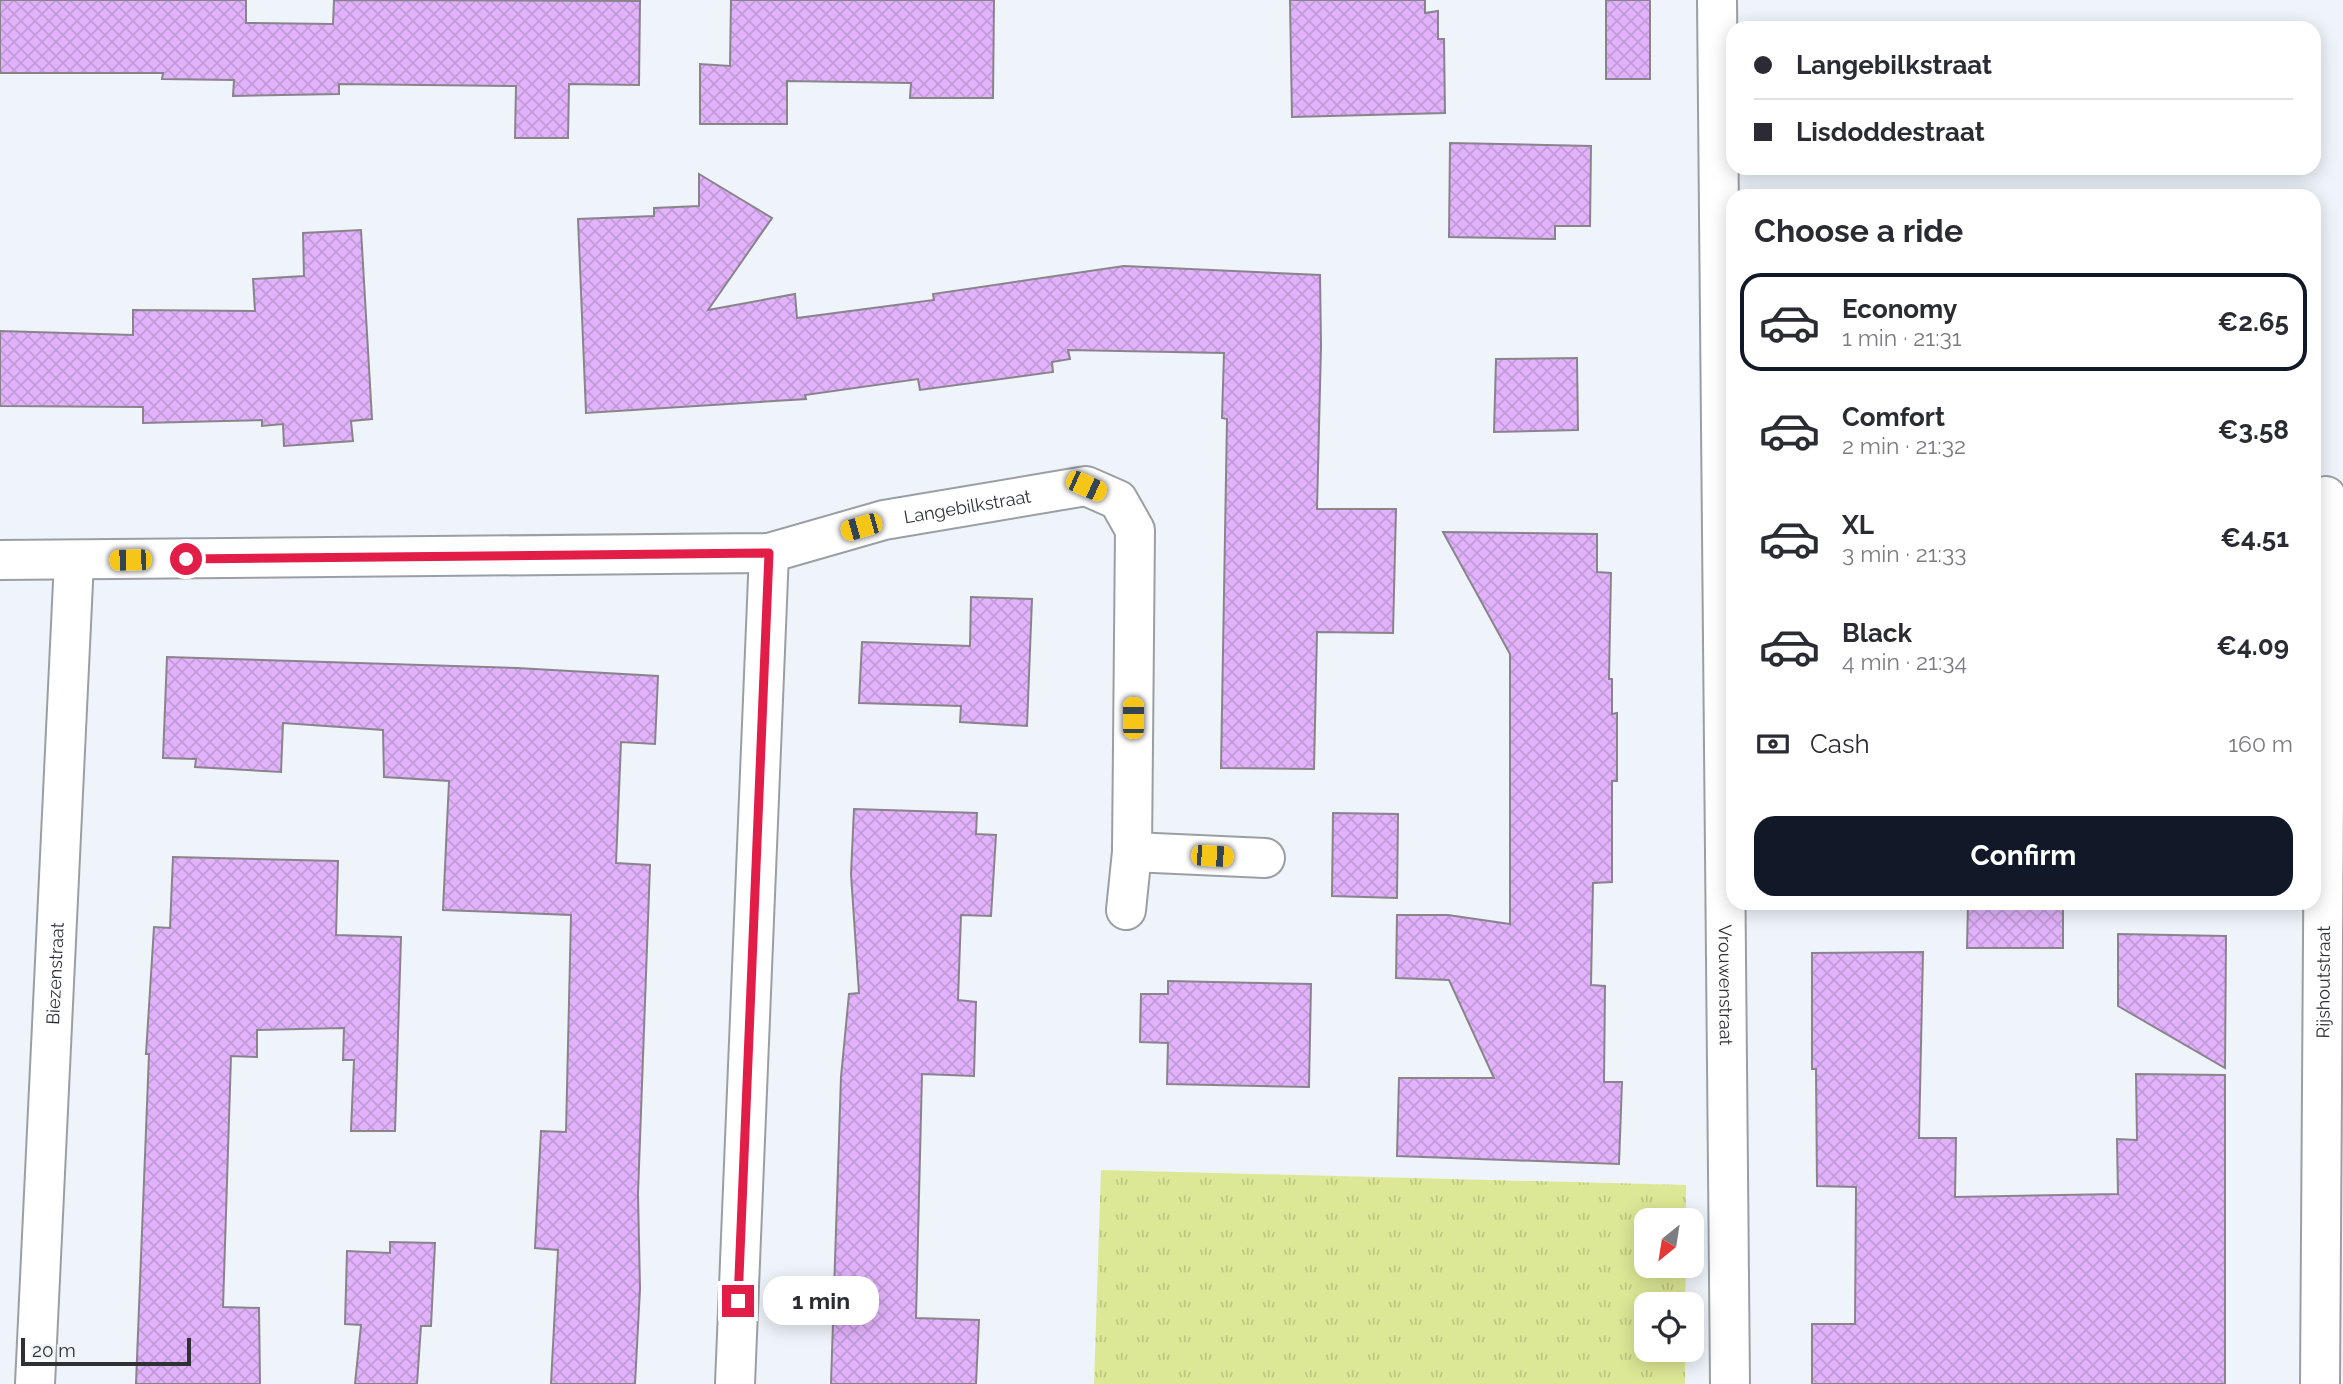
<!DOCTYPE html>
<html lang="en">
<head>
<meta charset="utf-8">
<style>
	:root { --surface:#fff; --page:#f7f7f7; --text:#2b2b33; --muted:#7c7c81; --line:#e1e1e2; --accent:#111827 }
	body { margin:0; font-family:Raleway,sans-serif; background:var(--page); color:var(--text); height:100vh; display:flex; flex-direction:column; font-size:26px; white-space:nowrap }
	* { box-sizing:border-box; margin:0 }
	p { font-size:23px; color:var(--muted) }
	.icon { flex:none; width:38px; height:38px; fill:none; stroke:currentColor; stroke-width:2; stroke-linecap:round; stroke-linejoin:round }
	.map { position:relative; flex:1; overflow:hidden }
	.details { position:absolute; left:1726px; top:189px; width:595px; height:721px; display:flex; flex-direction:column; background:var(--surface); border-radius:21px; box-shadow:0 4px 18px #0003 }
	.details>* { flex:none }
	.guide { position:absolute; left:1726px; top:21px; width:595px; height:154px; border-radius:21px; box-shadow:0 4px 18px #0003; display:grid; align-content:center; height:154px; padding:0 28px; background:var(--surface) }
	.needle { width:46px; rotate:210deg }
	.tools { position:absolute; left:1634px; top:1208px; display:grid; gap:14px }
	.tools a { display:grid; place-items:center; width:70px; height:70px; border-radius:14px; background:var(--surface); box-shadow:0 4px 18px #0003; font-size:35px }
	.scale { position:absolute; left:21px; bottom:18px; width:170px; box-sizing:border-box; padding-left:7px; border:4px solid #2e3033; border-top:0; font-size:19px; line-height:24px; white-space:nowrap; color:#2e3033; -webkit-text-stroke:5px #eef4fa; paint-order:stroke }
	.end { position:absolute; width:32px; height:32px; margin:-16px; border:9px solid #e11d48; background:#fff; box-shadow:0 0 0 4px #fff }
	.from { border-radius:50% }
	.bubble { position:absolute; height:49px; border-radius:21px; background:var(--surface); box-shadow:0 4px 18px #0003; font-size:23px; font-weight:700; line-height:49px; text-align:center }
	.car { position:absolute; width:21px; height:42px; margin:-21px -10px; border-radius:9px; box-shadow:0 0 5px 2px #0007; background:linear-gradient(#f5c518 24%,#345 0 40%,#f5c518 0 76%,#345 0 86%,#f5c518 0) }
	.guide b { display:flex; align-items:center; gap:24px; height:66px; font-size:26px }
	.guide b+b { border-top:2px solid var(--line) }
	.guide i { width:18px; height:18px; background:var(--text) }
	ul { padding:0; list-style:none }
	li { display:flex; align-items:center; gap:21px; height:98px; margin:0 14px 10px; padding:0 14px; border:4px solid transparent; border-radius:21px }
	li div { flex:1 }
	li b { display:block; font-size:26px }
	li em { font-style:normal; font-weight:700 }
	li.on { border-color:var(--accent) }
	li>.icon { width:63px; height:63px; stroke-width:1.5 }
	h2 { padding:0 28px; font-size:32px; line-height:84px }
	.pay { display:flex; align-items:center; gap:18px; height:77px; padding:0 28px; font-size:26px }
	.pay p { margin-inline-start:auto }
	.action { display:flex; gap:14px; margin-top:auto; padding:14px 28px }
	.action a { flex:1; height:80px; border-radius:21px; background:var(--accent); color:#fff; font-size:28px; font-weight:700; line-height:80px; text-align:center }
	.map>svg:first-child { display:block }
	.grass { fill:url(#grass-tufts) }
	.building { fill:url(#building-cross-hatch); stroke:#89848b; stroke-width:2 }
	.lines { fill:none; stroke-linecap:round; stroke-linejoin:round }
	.minor-casing { stroke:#9a9fa5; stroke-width:42 }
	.minor { stroke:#fff; stroke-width:38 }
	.route { stroke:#e11d48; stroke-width:9 }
	.labels { text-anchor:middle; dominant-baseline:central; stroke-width:5; stroke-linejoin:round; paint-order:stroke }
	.street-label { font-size:18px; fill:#2e3033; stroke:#eef4fa }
</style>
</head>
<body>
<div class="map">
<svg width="2343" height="1384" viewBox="0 0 2343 1384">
	<defs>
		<pattern id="grass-tufts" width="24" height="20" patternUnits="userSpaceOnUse" patternTransform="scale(1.75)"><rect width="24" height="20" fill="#dce895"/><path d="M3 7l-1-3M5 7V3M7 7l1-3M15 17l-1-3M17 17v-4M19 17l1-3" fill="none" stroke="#bdc781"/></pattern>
		<pattern id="building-cross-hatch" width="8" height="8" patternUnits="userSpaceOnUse" patternTransform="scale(1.75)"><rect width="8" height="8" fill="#e2b3fc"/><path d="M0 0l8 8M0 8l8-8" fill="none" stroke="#c29ad8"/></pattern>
	</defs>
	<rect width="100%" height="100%" fill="#eef4fa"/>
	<!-- grass -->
	<polygon class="grass" points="1101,1170 1686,1185 1686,1220 1647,1220 1647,1265 1686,1265 1685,1304 1647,1304 1647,1349 1685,1349 1685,1384 1094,1384"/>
	<!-- building -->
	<g class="building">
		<polygon points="0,0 246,0 246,23 333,24 334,0 640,1 639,85 569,84 568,138 515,138 516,86 339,84 339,94 233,96 234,80 162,79 163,73 0,73"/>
		<polygon points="731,0 994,0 993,98 910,98 911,83 787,81 787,124 700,124 700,64 730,66"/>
		<polygon points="1290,0 1425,0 1425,13 1438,11 1438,39 1444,39 1445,113 1292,117"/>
		<rect x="1606" y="0" width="44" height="79"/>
		<polygon points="1450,143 1591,146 1590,226 1555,226 1555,239 1449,237"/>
		<polygon points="699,174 772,218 708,310 795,294 797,318 934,300 933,294 1124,266 1320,275 1321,346 1317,509 1396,509 1393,633 1317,632 1314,769 1221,768 1227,419 1222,418 1224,353 1068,350 1070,359 1052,362 1053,372 920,390 918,379 805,395 806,399 586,413 578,219 654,216 654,208 699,206"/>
		<polygon points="361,230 372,419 351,421 353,441 284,446 283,424 262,426 262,420 143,423 143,407 0,406 0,331 133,335 133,310 255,311 253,279 304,276 303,233"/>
		<polygon points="1577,358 1578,430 1494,432 1496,359"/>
		<polygon points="1443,532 1597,534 1597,572 1611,573 1609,679 1612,679 1612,714 1617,713 1617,781 1612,781 1612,882 1593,883 1591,985 1605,986 1604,1082 1622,1082 1619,1164 1397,1156 1399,1078 1494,1078 1449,980 1396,978 1397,915 1448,915 1510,924 1510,654"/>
		<polygon points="971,597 1032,599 1027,726 960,722 961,706 859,703 862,642 970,646"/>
		<polygon points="167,657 517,668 658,676 655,744 621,742 616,863 650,865 638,1194 640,1289 635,1384 551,1384 558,1250 535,1248 541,1131 566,1132 571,915 443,910 449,781 384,777 383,730 283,723 281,772 195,767 196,759 163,758"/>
		<polygon points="854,809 977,813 976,834 996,835 991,916 961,915 958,1000 976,1002 974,1076 922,1074 916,1318 979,1320 976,1384 831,1384 841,1077 849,994 859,993 851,874"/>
		<polygon points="1333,813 1398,814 1397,898 1332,896"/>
		<polygon points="173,857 338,861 336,935 401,937 395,1131 351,1131 354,1060 343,1060 344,1028 257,1030 257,1057 231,1056 223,1307 259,1308 260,1384 136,1384 149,1054 146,1054 154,927 170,928"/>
		<polygon points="1968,903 2063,903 2063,948 1967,948"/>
		<polygon points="2118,934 2226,936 2225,1068 2118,1006"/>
		<polygon points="1923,952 1919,1138 1956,1138 1955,1197 2118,1194 2117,1139 2137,1140 2136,1074 2225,1075 2225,1384 1812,1384 1812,1324 1855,1324 1856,1187 1817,1186 1816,1069 1812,1069 1812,953"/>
		<polygon points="1168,981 1311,984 1309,1087 1167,1084 1168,1043 1140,1042 1141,994 1168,994"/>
		<polygon points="390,1242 435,1243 431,1326 421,1326 417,1384 355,1384 361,1325 345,1324 347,1251 390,1253"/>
	</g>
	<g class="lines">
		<defs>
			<g id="minor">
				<path id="s1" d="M1717,0L1730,1384"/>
				<path id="s2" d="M0,560L769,553L884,520L1086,486L1118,500L1135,530L1132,852L1126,910"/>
				<polyline points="1132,852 1265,858"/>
				<path id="s3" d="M35,1384L74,561"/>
				<polyline points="735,1384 769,553"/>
				<path id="s4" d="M2320,1384L2326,496"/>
			</g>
		</defs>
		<!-- minor casing -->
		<use href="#minor" class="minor-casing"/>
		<!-- minor -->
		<use href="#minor" class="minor"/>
	</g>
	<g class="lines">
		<!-- route -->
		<polyline class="route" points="186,559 769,553 738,1301"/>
	</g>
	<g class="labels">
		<!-- street labels -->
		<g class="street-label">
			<text stroke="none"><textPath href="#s2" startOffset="973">Langebilkstraat</textPath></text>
			<text stroke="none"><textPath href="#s3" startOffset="411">Biezenstraat</textPath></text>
			<text stroke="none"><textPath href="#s4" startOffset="402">Rijshoutstraat</textPath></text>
			<text stroke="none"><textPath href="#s1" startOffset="985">Vrouwenstraat</textPath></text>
		</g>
	</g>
</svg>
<div class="tools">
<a><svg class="needle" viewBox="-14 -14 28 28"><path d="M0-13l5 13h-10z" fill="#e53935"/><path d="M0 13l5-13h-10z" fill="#7c7c81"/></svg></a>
<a><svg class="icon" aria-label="locate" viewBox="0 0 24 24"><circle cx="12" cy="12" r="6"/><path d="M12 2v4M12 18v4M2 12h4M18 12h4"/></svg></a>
</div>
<div class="scale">20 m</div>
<i class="end from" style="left:186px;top:559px"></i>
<i class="end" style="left:738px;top:1301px"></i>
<div class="bubble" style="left:763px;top:1276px;width:116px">1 min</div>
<i class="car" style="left:1086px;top:486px;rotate:114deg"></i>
<i class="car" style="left:861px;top:527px;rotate:254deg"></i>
<i class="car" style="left:130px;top:560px;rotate:269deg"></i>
<i class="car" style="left:1133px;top:718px;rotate:0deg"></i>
<i class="car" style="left:1212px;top:856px;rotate:93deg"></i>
<div class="guide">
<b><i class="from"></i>Langebilkstraat</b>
<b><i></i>Lisdoddestraat</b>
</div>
<section class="details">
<h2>Choose a ride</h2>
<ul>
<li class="on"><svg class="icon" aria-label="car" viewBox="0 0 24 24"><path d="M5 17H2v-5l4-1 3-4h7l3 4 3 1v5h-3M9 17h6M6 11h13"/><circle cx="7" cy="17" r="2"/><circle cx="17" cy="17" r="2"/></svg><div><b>Economy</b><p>1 min · 21:31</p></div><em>€2.65</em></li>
<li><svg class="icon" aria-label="car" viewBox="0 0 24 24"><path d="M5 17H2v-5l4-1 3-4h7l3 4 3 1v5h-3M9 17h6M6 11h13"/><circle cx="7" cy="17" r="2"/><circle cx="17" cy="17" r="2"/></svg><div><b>Comfort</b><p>2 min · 21:32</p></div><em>€3.58</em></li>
<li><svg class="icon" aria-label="car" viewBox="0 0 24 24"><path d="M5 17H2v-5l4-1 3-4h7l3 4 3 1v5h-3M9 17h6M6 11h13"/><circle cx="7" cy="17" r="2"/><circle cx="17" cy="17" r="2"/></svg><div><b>XL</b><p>3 min · 21:33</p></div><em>€4.51</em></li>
<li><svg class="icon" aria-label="car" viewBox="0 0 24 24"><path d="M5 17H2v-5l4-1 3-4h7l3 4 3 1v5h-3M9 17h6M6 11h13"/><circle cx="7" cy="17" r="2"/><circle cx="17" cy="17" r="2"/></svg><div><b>Black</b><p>4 min · 21:34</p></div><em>€4.09</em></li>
</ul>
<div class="pay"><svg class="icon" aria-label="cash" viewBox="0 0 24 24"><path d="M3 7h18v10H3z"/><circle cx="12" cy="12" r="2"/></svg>Cash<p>160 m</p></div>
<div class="action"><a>Confirm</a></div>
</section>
</div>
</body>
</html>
